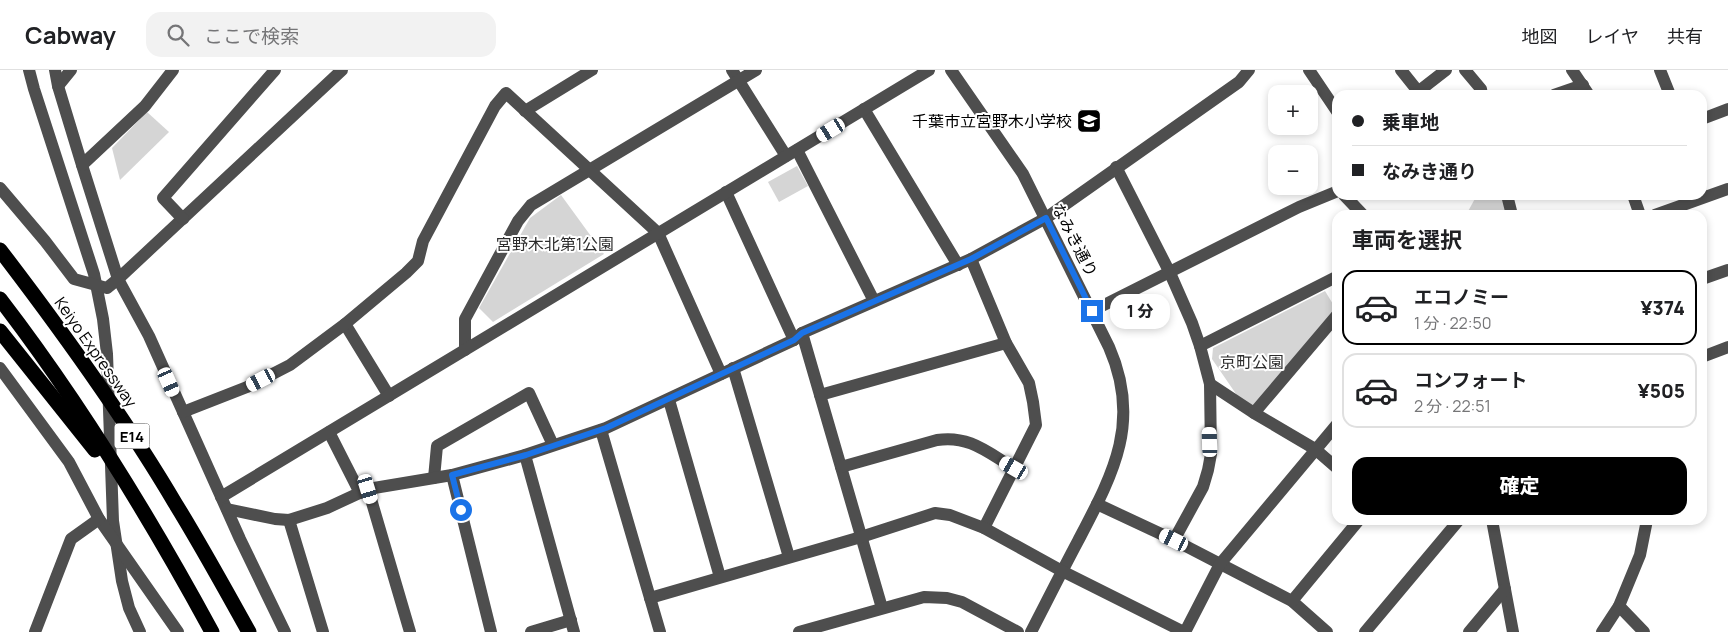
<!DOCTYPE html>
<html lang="ja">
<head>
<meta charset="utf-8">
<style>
	:root { --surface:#fff; --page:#f2f2f2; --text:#202124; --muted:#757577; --line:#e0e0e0; --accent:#000 }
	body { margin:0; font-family:Manrope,"Noto Sans JP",sans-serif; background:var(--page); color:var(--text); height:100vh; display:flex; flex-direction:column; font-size:19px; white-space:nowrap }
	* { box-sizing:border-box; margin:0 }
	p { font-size:16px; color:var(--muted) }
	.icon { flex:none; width:28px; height:28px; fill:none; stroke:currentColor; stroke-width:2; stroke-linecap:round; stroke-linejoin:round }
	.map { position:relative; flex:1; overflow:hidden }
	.sheet { position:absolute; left:1332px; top:140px; width:375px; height:315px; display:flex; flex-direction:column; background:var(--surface); border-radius:15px; box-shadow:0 2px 8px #0003 }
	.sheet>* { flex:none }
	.top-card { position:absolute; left:1332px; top:20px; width:375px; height:110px; border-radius:15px; box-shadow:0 2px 8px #0003; display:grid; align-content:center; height:110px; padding:0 20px; background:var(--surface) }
	.fabs { position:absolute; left:1268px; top:15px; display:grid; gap:10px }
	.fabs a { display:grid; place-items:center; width:50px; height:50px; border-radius:10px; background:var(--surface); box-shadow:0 2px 8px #0003; font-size:25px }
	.end { position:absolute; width:22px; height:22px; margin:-11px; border:6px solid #1a73e8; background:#fff; box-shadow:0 0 0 2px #fff }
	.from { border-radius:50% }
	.bubble { position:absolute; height:35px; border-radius:15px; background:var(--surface); box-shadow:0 2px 8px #0003; font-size:16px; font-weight:800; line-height:35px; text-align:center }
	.car { position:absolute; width:15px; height:30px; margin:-15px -8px; border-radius:6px; box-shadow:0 0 4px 1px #0007; background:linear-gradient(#fff 24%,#345 0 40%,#fff 0 76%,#345 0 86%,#fff 0) }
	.top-card b { display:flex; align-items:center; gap:18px; height:48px; font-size:19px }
	.top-card b+b { border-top:1px solid var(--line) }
	.top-card i { width:12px; height:12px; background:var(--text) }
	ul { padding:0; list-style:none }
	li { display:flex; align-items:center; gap:15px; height:75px; margin:0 10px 8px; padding:0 10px; border:2px solid var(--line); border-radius:15px }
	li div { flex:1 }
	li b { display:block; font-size:19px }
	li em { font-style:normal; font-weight:800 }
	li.current { border-color:var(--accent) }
	li>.icon { width:45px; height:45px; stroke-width:1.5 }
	h2 { padding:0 20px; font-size:22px; line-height:60px }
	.button { display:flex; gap:10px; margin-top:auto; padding:10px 20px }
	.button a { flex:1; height:58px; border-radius:15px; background:var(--accent); color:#fff; font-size:20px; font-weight:800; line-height:58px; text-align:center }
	header { display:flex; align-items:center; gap:30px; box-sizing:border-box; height:70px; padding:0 25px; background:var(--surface); border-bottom:1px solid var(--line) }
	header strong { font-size:24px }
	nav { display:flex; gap:28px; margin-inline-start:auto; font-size:18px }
	.search { width:350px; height:45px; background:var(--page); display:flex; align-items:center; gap:12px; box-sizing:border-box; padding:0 18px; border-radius:15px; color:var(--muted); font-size:19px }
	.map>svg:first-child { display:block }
	.green { fill:#d5d5d5 }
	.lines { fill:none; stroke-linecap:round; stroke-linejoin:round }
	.minor { stroke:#4e4e4e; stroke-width:12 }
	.highway { stroke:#000; stroke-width:15 }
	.route { stroke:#1a73e8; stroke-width:6 }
	.labels { text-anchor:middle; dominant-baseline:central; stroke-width:4; stroke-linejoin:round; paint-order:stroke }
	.shield { fill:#fff; stroke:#4c4c4c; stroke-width:1 }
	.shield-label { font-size:15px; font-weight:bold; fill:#000 }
	.poi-label { font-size:16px; fill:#000; stroke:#fff; text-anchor:end }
	.street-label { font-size:16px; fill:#000; stroke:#fff }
	.park-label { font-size:16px; fill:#2c2c2c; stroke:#fff }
</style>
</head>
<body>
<header>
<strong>Cabway</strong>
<div class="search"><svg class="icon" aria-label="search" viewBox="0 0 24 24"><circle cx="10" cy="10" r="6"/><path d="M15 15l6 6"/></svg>ここで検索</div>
<nav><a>地図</a><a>レイヤ</a><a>共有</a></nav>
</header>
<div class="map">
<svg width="1728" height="562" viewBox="0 0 1728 562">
	<rect width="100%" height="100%" fill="#fff"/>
	<!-- green -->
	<g class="green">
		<polygon points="147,42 169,62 120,110 112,78"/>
		<polygon points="797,96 808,116 779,132 768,112"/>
		<polygon points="561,125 604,184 493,252 479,238 530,148"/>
		<polygon points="1477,125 1502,125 1506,145 1466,145"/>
		<polygon points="1325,221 1336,239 1255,337 1245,337 1212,289 1213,278"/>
	</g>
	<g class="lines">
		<!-- minor -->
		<g class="minor">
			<polyline points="29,0 34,19 94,204 103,249 107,284 113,451 122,511 129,538 140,562"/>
			<polyline points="55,0 58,16 82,95 118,209 149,266 240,469 285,562"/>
			<polyline points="732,0 786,86"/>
			<path d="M951,0L1023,104L1109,277C1142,352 1113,404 1078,471C1062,501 1047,531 1031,562"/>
			<polyline points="1309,0 1338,43"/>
			<polyline points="1401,0 1421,25"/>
			<polyline points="1465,0 1481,19 1482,25"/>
			<polyline points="1572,0 1589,25"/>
			<polyline points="1660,0 1670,25"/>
			<polyline points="58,16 71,0"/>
			<polyline points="1419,21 1446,0"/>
			<polyline points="1554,25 1583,15"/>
			<polyline points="864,39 958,195"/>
			<polyline points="525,41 592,0"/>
			<polyline points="1702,49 1728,39"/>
			<polyline points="797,80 874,231"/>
			<polyline points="82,95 145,36 173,0"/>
			<polyline points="1116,97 1170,203 1192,253 1200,276 1210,314 1211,384 1208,400 1203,417 1174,470"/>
			<polyline points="0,118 45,171 74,209 107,218 118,209 342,0"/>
			<polyline points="726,122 794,270"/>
			<polyline points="1344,125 1363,145"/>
			<polyline points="1507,125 1512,145"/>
			<polyline points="1633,125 1640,145"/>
			<polyline points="1655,145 1728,119"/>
			<polyline points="183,149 163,128 275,0"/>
			<polyline points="971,189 1006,273 1029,313 1033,332 1036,355 984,458"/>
			<polyline points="1702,209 1728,200"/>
			<polyline points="1092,241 1299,137 1338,121"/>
			<polyline points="345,254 389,326"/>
			<polyline points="802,263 882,538"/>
			<polyline points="1200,276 1338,206"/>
			<polyline points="465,280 465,249 518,151 531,135 756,0"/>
			<polyline points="1702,287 1728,277"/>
			<polyline points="0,298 69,392 99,449 178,562"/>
			<polyline points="733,298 789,487"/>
			<polyline points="1210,314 1254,343 1315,379 1338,399"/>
			<polyline points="820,325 1006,273"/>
			<polyline points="669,330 720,507"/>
			<polyline points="183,342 247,317 290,295 345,254 406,203 418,191 423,171 495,36 506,23 658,163 721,304"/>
			<polyline points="1254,343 1338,244"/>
			<polyline points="601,360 660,562"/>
			<polyline points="329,362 360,423"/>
			<polyline points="525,385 574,562"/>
			<path d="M841,397L937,370C969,365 987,382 1014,398"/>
			<polyline points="452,405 491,562"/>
			<polyline points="434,408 437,376 529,323 553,375"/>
			<polyline points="368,419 410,562"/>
			<polyline points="221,427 929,0"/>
			<polyline points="1097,434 1174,470 1292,531 1327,562"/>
			<polyline points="227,439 275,449 289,450 327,438 368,419 452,405 525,385 606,358 794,270 802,263 971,189 1046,148 1239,12 1249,0"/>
			<polyline points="289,450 323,562"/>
			<polyline points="1492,450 1513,562"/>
			<polyline points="650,528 861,467 935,443 950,445 984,458 1062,501 1184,562"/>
			<polyline points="1292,531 1359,450"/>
			<polyline points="1619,536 1644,562"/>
			<polyline points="35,562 71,469 99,449"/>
			<polyline points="531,562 571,550"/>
			<polyline points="799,562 924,527 947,528 962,532 1018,562"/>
			<polyline points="1185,562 1220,494 1338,353"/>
			<polyline points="1365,562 1459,450"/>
			<polyline points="1469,562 1505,519"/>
			<polyline points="1602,562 1619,536 1640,485 1647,450"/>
		</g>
		<!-- highway -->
		<g class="highway">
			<path d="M0,180C62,261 123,345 175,433C201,475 225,519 249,562"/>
			<path d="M0,229C80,333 149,446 212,562"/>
			<polyline points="0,261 95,380"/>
		</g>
	</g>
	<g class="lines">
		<!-- route -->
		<polyline class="route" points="461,440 452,405 526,385 606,358 794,270 802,263 971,189 1046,148 1092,241"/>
	</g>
	<!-- icons -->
	<defs>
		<symbol id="school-square" viewBox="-11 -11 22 22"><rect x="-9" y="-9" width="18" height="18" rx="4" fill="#000" stroke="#fff"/><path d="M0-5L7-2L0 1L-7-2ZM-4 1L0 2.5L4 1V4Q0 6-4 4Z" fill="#fff"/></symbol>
	</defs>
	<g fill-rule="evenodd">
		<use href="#school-square" x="1075" y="37" width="28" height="28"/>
	</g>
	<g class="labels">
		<!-- shield labels -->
		<rect class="shield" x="114.5" y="353.5" width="35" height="25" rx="4"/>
		<g class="shield-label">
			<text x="132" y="366">E14</text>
		</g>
		<!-- poi labels -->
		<g class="poi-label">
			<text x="1072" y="51">千葉市立宮野木小学校</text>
		</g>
		<!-- street labels -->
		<g class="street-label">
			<text transform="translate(1075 170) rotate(63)">なみき通り</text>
			<text transform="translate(96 282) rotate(55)">Keiyo Expressway</text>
		</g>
		<!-- park labels -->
		<g class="park-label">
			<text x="555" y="174">宮野木北第1公園</text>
			<text x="1252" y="292">京町公園</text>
		</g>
	</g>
</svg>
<div class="fabs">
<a>+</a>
<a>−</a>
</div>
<i class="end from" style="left:461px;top:440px"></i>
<i class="end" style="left:1092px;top:241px"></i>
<div class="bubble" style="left:1110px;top:224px;width:60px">1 分</div>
<i class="car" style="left:831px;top:60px;rotate:239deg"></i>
<i class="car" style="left:261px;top:310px;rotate:243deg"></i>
<i class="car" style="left:169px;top:312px;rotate:156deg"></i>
<i class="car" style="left:1210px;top:372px;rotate:358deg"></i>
<i class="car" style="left:1014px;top:398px;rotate:300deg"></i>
<i class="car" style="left:368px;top:419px;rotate:163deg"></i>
<i class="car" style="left:1174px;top:470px;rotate:296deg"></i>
<div class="top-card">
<b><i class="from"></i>乗車地</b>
<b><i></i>なみき通り</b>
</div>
<section class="sheet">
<h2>車両を選択</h2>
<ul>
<li class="current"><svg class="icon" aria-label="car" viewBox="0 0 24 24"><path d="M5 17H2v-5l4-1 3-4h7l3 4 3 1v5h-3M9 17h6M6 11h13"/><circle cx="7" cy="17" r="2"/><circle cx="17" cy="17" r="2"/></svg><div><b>エコノミー</b><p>1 分 · 22:50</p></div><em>¥374</em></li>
<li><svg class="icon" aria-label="car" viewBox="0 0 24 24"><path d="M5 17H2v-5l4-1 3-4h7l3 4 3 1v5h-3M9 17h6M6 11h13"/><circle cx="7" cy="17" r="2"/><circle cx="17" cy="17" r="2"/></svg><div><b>コンフォート</b><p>2 分 · 22:51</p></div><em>¥505</em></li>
</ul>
<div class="button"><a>確定</a></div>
</section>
</div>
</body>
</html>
